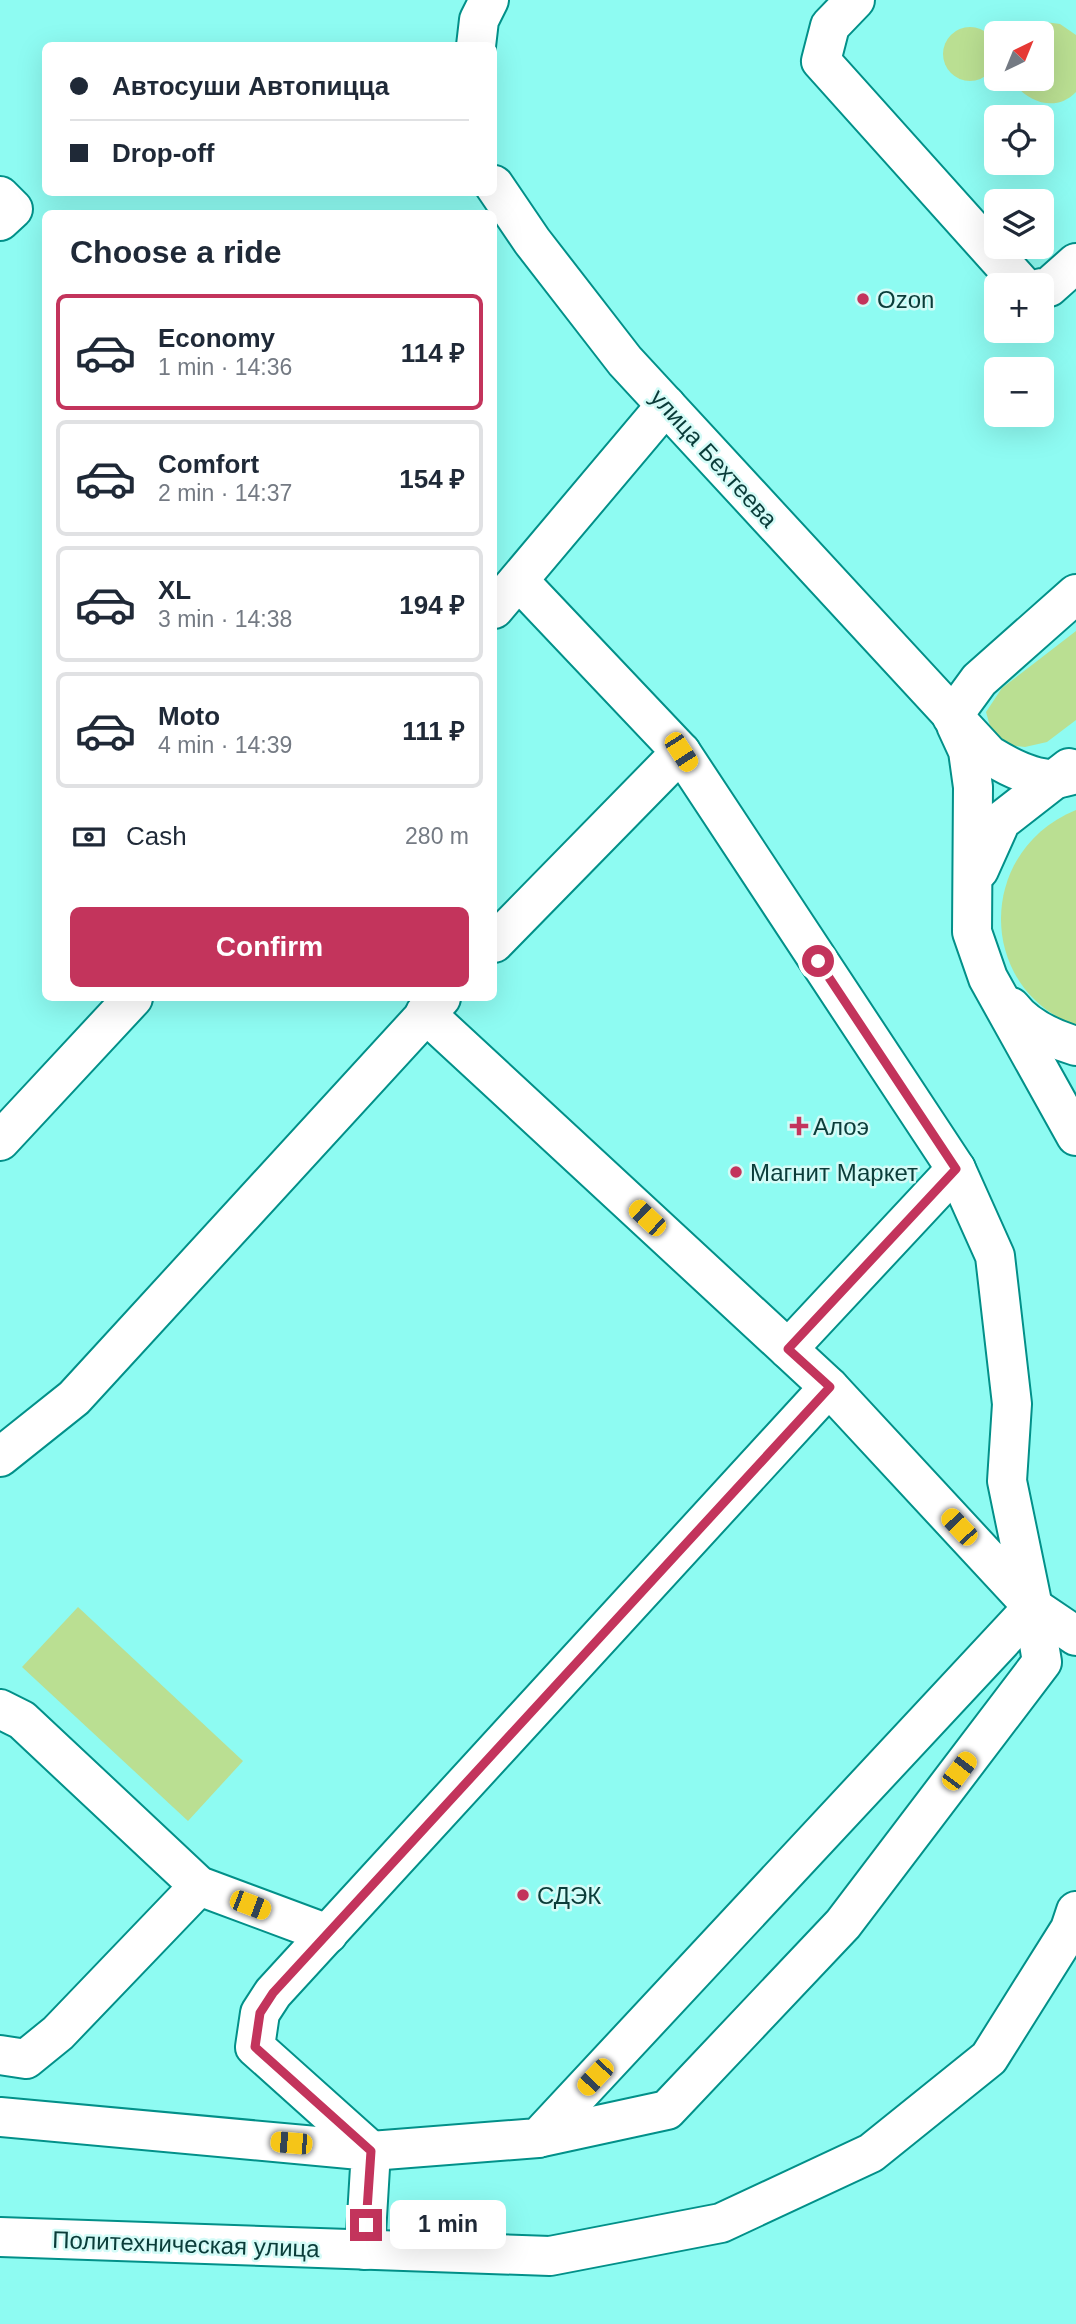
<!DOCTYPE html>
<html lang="en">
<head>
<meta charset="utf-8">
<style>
	:root { --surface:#fff; --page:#f2f2f3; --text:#1f2937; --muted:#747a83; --line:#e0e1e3; --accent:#c3345c }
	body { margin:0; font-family:Helvetica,sans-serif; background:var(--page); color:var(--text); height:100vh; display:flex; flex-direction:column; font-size:26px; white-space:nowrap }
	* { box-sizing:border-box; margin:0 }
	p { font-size:23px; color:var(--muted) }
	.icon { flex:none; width:38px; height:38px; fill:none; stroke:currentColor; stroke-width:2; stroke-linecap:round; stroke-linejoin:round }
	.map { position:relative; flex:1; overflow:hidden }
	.drawer { position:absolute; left:42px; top:210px; width:455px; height:791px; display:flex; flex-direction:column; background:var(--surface); border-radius:10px; box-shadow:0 7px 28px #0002 }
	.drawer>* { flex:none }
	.guide { position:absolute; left:42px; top:42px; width:455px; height:154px; border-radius:10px; box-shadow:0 7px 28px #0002; display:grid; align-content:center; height:154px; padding:0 28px; background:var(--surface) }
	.needle { width:46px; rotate:43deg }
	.tools { position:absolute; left:984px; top:21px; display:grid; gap:14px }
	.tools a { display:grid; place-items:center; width:70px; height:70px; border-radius:10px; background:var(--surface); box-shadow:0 7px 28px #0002; font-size:35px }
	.end { position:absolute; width:32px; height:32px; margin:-16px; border:9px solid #c3345c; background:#fff; box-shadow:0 0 0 4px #fff }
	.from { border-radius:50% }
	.bubble { position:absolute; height:49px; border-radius:10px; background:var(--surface); box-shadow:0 7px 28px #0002; font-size:23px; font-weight:700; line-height:49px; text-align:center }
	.car { position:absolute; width:21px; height:42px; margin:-21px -10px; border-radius:9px; box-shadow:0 0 5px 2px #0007; background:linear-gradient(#f5c518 24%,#345 0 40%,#f5c518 0 76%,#345 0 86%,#f5c518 0) }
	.guide b { display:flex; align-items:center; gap:24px; height:66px; font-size:26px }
	.guide b+b { border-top:2px solid var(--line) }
	.guide i { width:18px; height:18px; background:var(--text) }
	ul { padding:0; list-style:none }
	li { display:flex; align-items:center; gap:21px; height:116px; margin:0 14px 10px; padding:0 14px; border:4px solid var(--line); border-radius:10px }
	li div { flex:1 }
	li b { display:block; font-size:26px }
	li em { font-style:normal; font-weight:700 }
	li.current { border-color:var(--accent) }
	li>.icon { width:63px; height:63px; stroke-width:1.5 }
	h2 { padding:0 28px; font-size:32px; line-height:84px }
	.pay { display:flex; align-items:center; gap:18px; height:77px; padding:0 28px; font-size:26px }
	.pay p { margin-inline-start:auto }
	.cta { display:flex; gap:14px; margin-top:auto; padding:14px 28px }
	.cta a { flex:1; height:80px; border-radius:10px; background:var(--accent); color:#fff; font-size:28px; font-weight:700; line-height:80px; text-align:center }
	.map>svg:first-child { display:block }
	.green { fill:#badf92 }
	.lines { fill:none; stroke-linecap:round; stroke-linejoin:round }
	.minor-casing { stroke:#029089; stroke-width:42 }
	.minor { stroke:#fff; stroke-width:38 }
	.route { stroke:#c3345c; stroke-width:9 }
	.poi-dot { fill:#c3345c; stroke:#d4fbf7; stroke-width:2.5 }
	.labels { text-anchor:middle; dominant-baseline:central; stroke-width:5; stroke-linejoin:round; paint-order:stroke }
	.poi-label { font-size:24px; fill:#0a3c39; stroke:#d4fbf7; text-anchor:start }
	.street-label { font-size:24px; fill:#0a3c39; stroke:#d4fbf7 }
</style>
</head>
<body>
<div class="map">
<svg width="1076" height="2324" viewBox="0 0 1076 2324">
	<rect width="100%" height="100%" fill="#8efbf2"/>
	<!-- green -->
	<g class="green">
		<path d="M1045,22L1060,24L1076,35V92C1055,114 1025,101 1011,79H1041V33H1021L1031,27Z"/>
		<circle cx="970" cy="54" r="27"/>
		<polygon points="1076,631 1076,720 1047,742 1025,747 1006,745 991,730 986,712 1002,688"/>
		<path d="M1076,810V1026C975,987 977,850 1076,810Z"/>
		<polygon points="78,1607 243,1761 188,1821 22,1667"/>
	</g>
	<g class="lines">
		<defs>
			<g id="minor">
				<polyline points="855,0 830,26 821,61 1022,285"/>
				<polyline points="476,46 479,20 489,0"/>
				<path d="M494,185L532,241L625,361L989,755C1007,766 1031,779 1053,779C1060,779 1069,776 1076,774"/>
				<polyline points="0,196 13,209 0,221"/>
				<polyline points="1041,288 1049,287 1076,263"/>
				<polyline points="494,609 666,405"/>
				<polyline points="952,717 979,680 1076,594"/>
				<polyline points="956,725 968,751 973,787 972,932 988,978 1076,1136"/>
				<polyline points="979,870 1001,821 1069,768"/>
				<polyline points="494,943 681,752 519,581"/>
				<path d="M1011,1007C1026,1027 1053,1039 1076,1046"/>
				<polyline points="425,1013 829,1387 1033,1607 1007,1481 1012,1404 995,1256 956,1169 681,752"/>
				<polyline points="0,1141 133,998"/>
				<polyline points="788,1349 956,1169"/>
				<polyline points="829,1387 273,1993 260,2013 255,2047 371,2151 538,2138 1033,1607"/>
				<polyline points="0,1457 74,1398 441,998"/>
				<polyline points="1033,1607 1076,1636"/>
				<polyline points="0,1709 22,1720 199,1886 328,1934"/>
				<polyline points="0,2055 26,2059 58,2033 199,1886"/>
				<polyline points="0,2117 371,2151 365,2250"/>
				<polyline points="538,2138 667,2110 843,1924 1042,1662 1033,1607"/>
				<polyline points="0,2237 550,2256 721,2223 871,2153 989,2058 1070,1929 1076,1911"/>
			</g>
		</defs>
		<!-- minor casing -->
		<use href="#minor" class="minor-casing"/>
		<!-- minor -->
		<use href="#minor" class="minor"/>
	</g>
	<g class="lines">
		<!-- route -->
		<polyline class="route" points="366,2225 371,2151 255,2047 260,2013 273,1993 830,1387 788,1349 956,1169 818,961"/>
	</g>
	<!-- markers -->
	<g class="poi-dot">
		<circle cx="863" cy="299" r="7"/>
		<path d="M795.5 1115.5h7v7h7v7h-7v7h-7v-7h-7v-7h7z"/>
		<circle cx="736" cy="1172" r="7"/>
		<circle cx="523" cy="1895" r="7"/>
	</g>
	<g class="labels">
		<!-- poi labels -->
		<g class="poi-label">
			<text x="877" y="299">Ozon</text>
			<text x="813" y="1126">Алоэ</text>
			<text x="750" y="1172">Магнит Маркет</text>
			<text x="537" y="1895">СДЭК</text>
		</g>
		<!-- street labels -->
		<g class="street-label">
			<text transform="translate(714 458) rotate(48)">улица Бехтеева</text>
			<text transform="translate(186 2244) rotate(2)">Политехническая улица</text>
		</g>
	</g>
</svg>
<div class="tools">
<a><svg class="needle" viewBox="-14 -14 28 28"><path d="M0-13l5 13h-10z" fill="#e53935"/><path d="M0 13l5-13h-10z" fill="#747a83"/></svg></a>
<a><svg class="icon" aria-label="locate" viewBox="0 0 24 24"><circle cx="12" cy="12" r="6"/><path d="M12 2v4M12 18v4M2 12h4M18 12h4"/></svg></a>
<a><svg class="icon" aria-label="layers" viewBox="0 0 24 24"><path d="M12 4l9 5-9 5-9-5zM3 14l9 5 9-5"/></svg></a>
<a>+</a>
<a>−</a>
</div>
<i class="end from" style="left:818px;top:961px"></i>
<i class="end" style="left:366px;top:2225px"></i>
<div class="bubble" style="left:390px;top:2200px;width:116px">1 min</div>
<i class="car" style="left:681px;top:752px;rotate:147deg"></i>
<i class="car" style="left:647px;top:1218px;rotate:313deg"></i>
<i class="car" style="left:959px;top:1527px;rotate:317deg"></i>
<i class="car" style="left:959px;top:1771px;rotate:37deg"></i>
<i class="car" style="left:250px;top:1905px;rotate:111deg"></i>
<i class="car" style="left:595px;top:2077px;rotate:223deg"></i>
<i class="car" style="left:291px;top:2143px;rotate:275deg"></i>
<div class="guide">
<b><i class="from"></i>Автосуши Автопицца</b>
<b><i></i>Drop-off</b>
</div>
<section class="drawer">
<h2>Choose a ride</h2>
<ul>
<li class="current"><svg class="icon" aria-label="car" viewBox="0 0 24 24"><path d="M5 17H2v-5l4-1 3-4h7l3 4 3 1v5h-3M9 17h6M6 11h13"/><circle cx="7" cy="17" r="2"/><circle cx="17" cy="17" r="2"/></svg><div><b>Economy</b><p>1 min · 14:36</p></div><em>114 ₽</em></li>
<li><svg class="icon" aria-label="car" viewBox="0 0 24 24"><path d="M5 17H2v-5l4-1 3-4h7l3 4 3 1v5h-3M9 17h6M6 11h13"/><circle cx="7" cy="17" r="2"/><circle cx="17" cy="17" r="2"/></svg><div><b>Comfort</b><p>2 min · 14:37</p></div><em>154 ₽</em></li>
<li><svg class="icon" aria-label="car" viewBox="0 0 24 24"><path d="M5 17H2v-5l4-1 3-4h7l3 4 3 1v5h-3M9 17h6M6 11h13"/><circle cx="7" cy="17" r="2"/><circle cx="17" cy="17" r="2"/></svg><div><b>XL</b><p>3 min · 14:38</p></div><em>194 ₽</em></li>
<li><svg class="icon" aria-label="car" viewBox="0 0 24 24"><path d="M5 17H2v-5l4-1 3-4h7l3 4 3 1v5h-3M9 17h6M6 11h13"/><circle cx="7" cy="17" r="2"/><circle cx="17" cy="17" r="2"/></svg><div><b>Moto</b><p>4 min · 14:39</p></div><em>111 ₽</em></li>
</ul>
<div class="pay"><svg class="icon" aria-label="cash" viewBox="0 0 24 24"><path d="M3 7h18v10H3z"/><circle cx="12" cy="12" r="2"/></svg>Cash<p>280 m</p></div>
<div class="cta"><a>Confirm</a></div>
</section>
</div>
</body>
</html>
